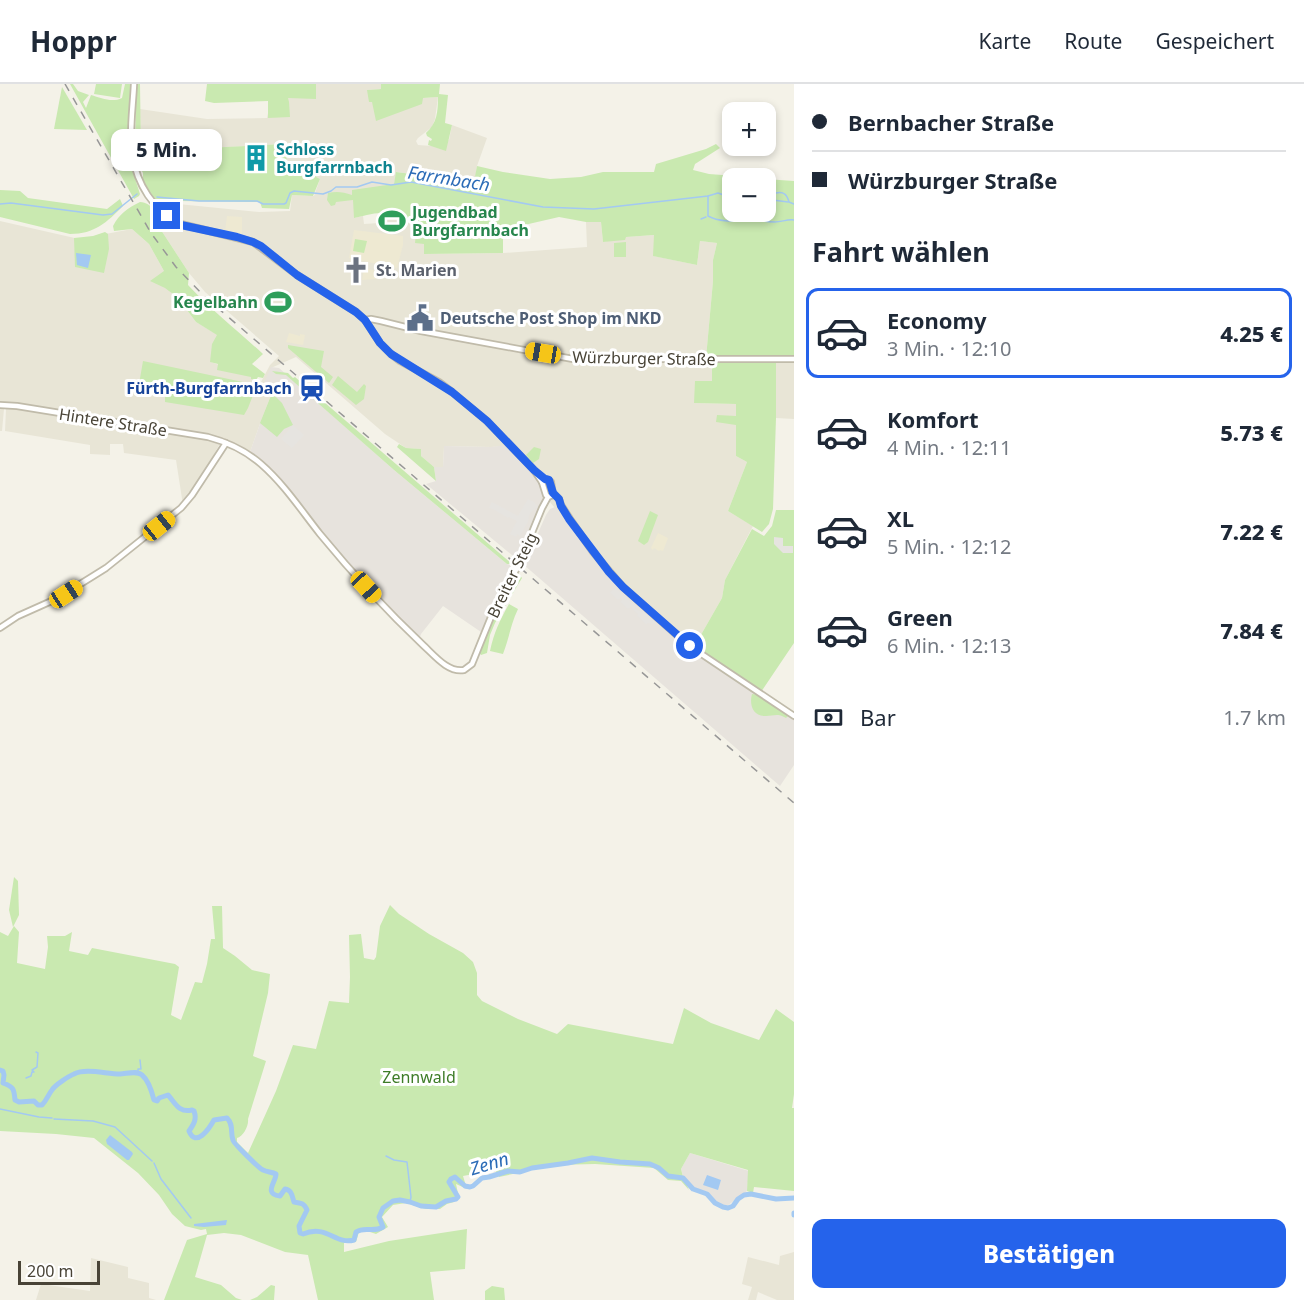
<!DOCTYPE html>
<html lang="de">
<head>
<meta charset="utf-8">
<style>
	:root { --surface:#fff; --page:#f6f6f7; --text:#1f2937; --muted:#747a83; --line:#e0e1e3; --accent:#2563eb }
	body { margin:0; font-family:"Noto Sans",sans-serif; background:var(--page); color:var(--text); height:100vh; display:flex; flex-direction:column; font-size:22px; white-space:nowrap }
	* { box-sizing:border-box; margin:0 }
	p { font-size:20px; color:var(--muted) }
	.icon { flex:none; width:33px; height:33px; fill:none; stroke:currentColor; stroke-width:2; stroke-linecap:round; stroke-linejoin:round }
	.map { position:relative; flex:1; overflow:hidden }
	.side { display:flex; flex-direction:column; background:var(--surface); width:510px }
	.side>* { flex:none }
	.hud { display:grid; align-content:center; height:132px; padding:0 18px; background:var(--surface) }
	.tools { position:absolute; left:722px; top:18px; display:grid; gap:12px }
	.tools a { display:grid; place-items:center; width:54px; height:54px; border-radius:12px; background:var(--surface); box-shadow:0 3px 9px #0003; font-size:30px }
	.scale { position:absolute; left:18px; bottom:15px; width:82px; box-sizing:border-box; padding-left:6px; border:3px solid #484336; border-top:0; font-size:16px; line-height:21px; white-space:nowrap; color:#484336; -webkit-text-stroke:4px #fff; paint-order:stroke }
	.end { position:absolute; width:27px; height:27px; margin:-14px; border:8px solid #2563eb; background:#fff; box-shadow:0 0 0 3px #fff }
	.from { border-radius:50% }
	.bubble { position:absolute; height:42px; border-radius:12px; background:var(--surface); box-shadow:0 3px 9px #0003; font-size:20px; font-weight:800; line-height:42px; text-align:center }
	.car { position:absolute; width:18px; height:36px; margin:-18px -9px; border-radius:8px; box-shadow:0 0 4px 2px #0007; background:linear-gradient(#f5c518 24%,#345 0 40%,#f5c518 0 76%,#345 0 86%,#f5c518 0) }
	.hud b { display:flex; align-items:center; gap:21px; height:57px; font-size:22px }
	.hud b+b { border-top:2px solid var(--line) }
	.hud i { width:15px; height:15px; background:var(--text) }
	ul { padding:0; list-style:none }
	li { display:flex; align-items:center; gap:18px; height:90px; margin:0 12px 9px; padding:0 6px; border:3px solid transparent; border-radius:12px }
	li div { flex:1 }
	li b { display:block; font-size:22px }
	li em { font-style:normal; font-weight:800 }
	li.on { border-color:var(--accent) }
	li>.icon { width:54px; height:54px; stroke-width:1.5 }
	h2 { padding:0 18px; font-size:27px; line-height:72px }
	.pay { display:flex; align-items:center; gap:15px; height:66px; padding:0 18px; font-size:22px }
	.pay p { margin-inline-start:auto }
	.primary-button { display:flex; gap:12px; margin-top:auto; padding:12px 18px }
	.primary-button a { flex:1; height:69px; border-radius:12px; background:var(--accent); color:#fff; font-size:24px; font-weight:800; line-height:69px; text-align:center }
	header { display:flex; align-items:center; gap:36px; box-sizing:border-box; height:84px; padding:0 30px; background:var(--surface); border-bottom:2px solid var(--line) }
	header strong { font-size:28px }
	nav { display:flex; gap:33px; margin-inline-start:auto; font-size:21px }
	main { display:flex; flex:1; min-height:0 }
	.map>svg:first-child { display:block }
	.residential { fill:#e8e5d6 }
	.industrial { fill:#e7e3dd }
	.education { fill:#eee9d2 }
	.green { fill:#c9e9b0 }
	.parking { fill:#e6e4e0 }
	.water { fill:#a3c9f2 }
	.lines { fill:none; stroke-linecap:round; stroke-linejoin:round }
	.stream { stroke:#a3c9f2; stroke-width:1.5 }
	.river { stroke:#a3c9f2; stroke-width:5 }
	.tertiary-casing { stroke:#c0bbaa; stroke-width:8 }
	.tertiary { stroke:#fff; stroke-width:4.5 }
	.rail { stroke:#979797; stroke-width:1.5; stroke-dasharray:8 8; stroke-linecap:butt }
	.tertiary-bridge-casing { stroke:#c0bbaa; stroke-width:8; stroke-linecap:butt }
	.tertiary-bridge { stroke:#fff; stroke-width:4.5 }
	.route { stroke:#2563eb; stroke-width:8 }
	.labels { text-anchor:middle; dominant-baseline:central; stroke-width:6; stroke-linejoin:round; paint-order:stroke }
	.culture-label { font-size:16px; font-weight:bold; fill:#0d838f; stroke:#fff; text-anchor:start }
	.leisure-label { font-size:16px; font-weight:bold; fill:#27864d; stroke:#fff; text-anchor:start }
	.worship-label { font-size:16px; font-weight:bold; fill:#5b616d; stroke:#fff; text-anchor:start }
	.service-label { font-size:16px; font-weight:bold; fill:#4e5e75; stroke:#fff; text-anchor:start }
	.street-label { font-size:16px; fill:#484336; stroke:#fff }
	.transit-label { font-size:16px; font-weight:bold; fill:#164399; stroke:#fff; text-anchor:end }
	.park-label { font-size:16px; fill:#3e7c28; stroke:#fff }
	.water-label { font-size:18px; font-style:italic; fill:#2c6cb7; stroke:#fff }
</style>
</head>
<body>
<header>
<strong>Hoppr</strong>
<nav><a>Karte</a><a>Route</a><a>Gespeichert</a></nav>
</header>
<main>
<div class="map">
<svg width="794" height="1216" viewBox="0 0 794 1216">
	<rect width="100%" height="100%" fill="#f4f2e8"/>
	<!-- residential -->
	<g class="residential">
		<polygon points="274,0 316,14 316,0 381,0 381,5 367,6 423,14 438,13 435,35 432,43 418,54 416,57 418,61 432,62 449,56 452,41 487,54 477,82 475,99 397,88 394,100 354,134 363,132 364,140 379,139 381,132 398,132 408,138 417,140 424,160 425,170 503,169 587,163 586,138 601,138 603,158 625,153 655,151 654,172 697,181 700,157 717,159 713,176 713,197 706,274 712,275 712,297 694,319 736,320 736,372 747,378 728,427 753,442 725,496 722,514 694,563 603,482 545,412 507,362 491,363 444,362 443,383 434,383 421,372 421,365 406,364 385,350 296,273 271,284 272,309 262,334 250,368 222,356 195,404 183,421 176,376 124,369 123,360 110,360 110,371 90,370 90,361 5,347 6,325 4,325 2,347 0,347 0,137 79,155 132,145 149,160 164,187 172,210 180,217 196,238 218,251 211,278 252,293 252,295 261,298 270,281 279,272 205,208 189,189 161,146 170,130 178,120 259,128 290,127 292,111 314,112 320,95 315,94 316,89 289,88 283,60 141,68 140,25 207,35 267,34"/>
		<polygon points="776,278 794,278 794,335 776,334"/>
		<polygon points="794,1168 794,1216 777,1216 758,1208 756,1216 748,1216 752,1203 742,1200 748,1173 779,1181 780,1172"/>
		<polygon points="91,1174 128,1183 128,1194 149,1199 149,1214 156,1216 36,1216 41,1200 90,1207"/>
	</g>
	<!-- industrial -->
	<g class="industrial">
		<polygon points="271,283 279,284 394,386 507,480 515,482 481,548 443,522 421,550 420,553 397,531 367,499 332,460 272,386 250,368 262,334 272,310 263,301"/>
		<polygon points="507,361 541,399 545,412 528,454 518,476 426,400 436,397 434,383 443,383 444,362 491,363"/>
		<polygon points="555,423 608,493 640,523 690,566 794,635 794,681 780,702 524,481 546,431 550,425"/>
		<polygon points="690,1069 749,1087 747,1107 727,1122 718,1119 708,1108 690,1103 683,1093 681,1085"/>
	</g>
	<!-- education -->
	<g class="education">
		<polygon points="227,132 242,133 242,151 225,148"/>
		<polygon points="354,146 403,152 403,161 397,184 349,174"/>
		<polygon points="364,184 381,188 383,191 383,195 377,194 376,195 362,196"/>
		<polygon points="289,249 300,252 300,250 305,251 303,261 286,258"/>
		<polygon points="658,449 668,454 663,467 660,466 659,467 654,464 653,466 651,464"/>
	</g>
	<!-- green -->
	<g class="green">
		<path d="M70,0H73L78,7L89,11L83,18L86,24L91,11C101,14 112,19 122,14L125,0H131L128,66L130,79L140,110L139,112L134,115Z"/>
		<polygon points="96,0 122,0 120,14 94,10"/>
		<polygon points="136,0 140,0 141,68 205,64 189,63 188,61 190,59 206,62 206,64 284,60 289,88 316,89 316,93 320,95 313,112 292,111 289,125 262,124 260,118 177,117 168,127 147,107 143,97 143,89 135,74"/>
		<polygon points="207,0 316,0 316,15 288,14 289,18 290,33 268,34 268,17 214,19 205,17"/>
		<path d="M381,0H440L439,10L448,11L445,39L452,41L446,67L428,61L429,56L431,57L432,55L427,52L426,49C437,39 438,28 438,13L423,14L422,20L376,37L372,18H369L367,6L381,5Z"/>
		<polygon points="62,3 87,46 54,45"/>
		<path d="M716,60L720,64L695,80L693,86L709,90L762,94H732V128H765V95L794,97V274H776V334L773,425L769,440L762,448L728,427L747,378L736,372V341L716,338L717,331L736,332V320L694,319L695,297H712V275L706,274L713,197V176L717,159L700,157L697,181L653,172L654,151L626,153L625,156L603,158L601,138H586L559,133L503,146V169L424,170V160L415,159L417,140C392,125 382,127 354,134L353,116L336,118L335,121L331,122L327,116L328,109C337,107 343,108 352,111V106L394,100L396,88L474,98L477,82L503,88L550,95L581,93L603,88H654L656,80L706,65Z"/>
		<path d="M0,106L20,107L28,114L107,125L120,115L123,122C107,138 95,150 70,150L0,133Z"/>
		<path d="M140,118C153,119 154,129 163,136C169,139 176,142 182,144L163,142L161,146L189,189L188,201C211,226 238,247 263,270L252,280L265,290L263,294L258,293L256,296L251,295V293L217,286L218,280L210,278L212,260L217,251L196,238L177,213L165,204L150,197L164,187L149,160L132,145L114,147L113,142C119,130 128,124 140,118Z"/>
		<polygon points="105,148 108,150 109,165 104,189 75,183 74,154 93,152"/>
		<polygon points="355,155 367,157 364,169 353,167"/>
		<polygon points="626,158 626,173 614,173 614,159"/>
		<polygon points="288,261 324,267 321,283 333,293 329,299 288,264"/>
		<polygon points="143,277 257,301 248,324 244,331 165,318 165,312 138,306"/>
		<polygon points="272,287 288,289 293,294 295,293 512,480 507,480 394,386 286,291 276,290"/>
		<polygon points="338,292 357,308 364,300 366,302 364,315 356,321 332,301"/>
		<polygon points="272,309 282,319 293,341 284,345 277,353 260,339"/>
		<polygon points="399,360 406,364 421,365 421,372 434,383 436,397 397,363"/>
		<polygon points="534,363 541,365 539,375 533,379 526,371"/>
		<polygon points="776,426 794,426 794,559 761,608 694,563 722,514 725,496 752,445 764,452 772,442"/>
		<polygon points="650,427 658,431 648,458 644,461 638,457"/>
		<polygon points="518,489 522,494 495,539 490,551 487,569 481,571 479,568 498,525"/>
		<path d="M509,520L518,525C511,539 509,555 503,570L490,567C494,548 500,536 509,520Z"/>
		<path d="M752,610L759,611L787,630L788,632L786,634C782,632 781,631 777,631C773,631 770,632 766,632C753,633 749,621 752,610Z"/>
		<polygon points="14,793 18,797 19,831 13,843 9,826"/>
		<path d="M390,821L399,830L429,850L463,869L473,878L477,889V911L482,917L518,935L557,950L568,940L673,960L684,924L711,939L759,956L776,925L794,938V1010L792,1024H794V1107L754,1103L753,1109L747,1107L748,1086L690,1069L681,1085L683,1093L689,1106L681,1097L668,1096L654,1084L595,1080L555,1081L499,1093L495,1086L463,1092L467,1105L456,1100L459,1114L454,1118L447,1120L440,1125H426L406,1119L393,1121L382,1133L388,1143L376,1150L367,1147L359,1148L356,1158L344,1159V1168L389,1157L467,1145L465,1185L430,1188L434,1216H318L308,1171L285,1168L241,1151L224,1149L207,1151L195,1193L221,1201L236,1214L242,1216H164L187,1156L207,1150L206,1145L201,1146L185,1142L172,1130L159,1111L138,1089L94,1054L56,1050L0,1047V848L8,852L14,842L19,848L17,879L45,885L48,863L47,852H65L72,848L69,867L88,871L92,864L175,880L179,883L171,931L181,936L195,898L202,899L207,880L211,855H215L212,822H222L223,864L235,872L252,886L270,890L268,909L253,972L266,977L248,1035C249,1042 243,1053 237,1054V1058L248,1069L276,1007L293,961L316,965L329,917L349,919L350,893L349,851L361,850L364,874L374,876L376,873L380,842Z"/>
		<polygon points="271,1201 275,1202 274,1216 250,1216 257,1213"/>
		<polygon points="492,1202 504,1204 505,1216 485,1216 485,1207"/>
	</g>
	<!-- parking -->
	<g class="parking">
		<polygon points="293,341 304,351 292,364 281,355"/>
		<polygon points="528,415 534,418 538,423 531,428 529,432 528,438 520,452 517,450 516,453 510,450 517,437 509,433 508,434 493,425 489,424 492,418 518,432"/>
		<polygon points="774,453 783,454 783,462 793,462 793,469 783,469 774,460"/>
		<polygon points="615,503 636,522 635,524 639,527 641,525 655,538 653,540 648,539 646,540 637,532 638,530 630,523 628,525 620,518 622,516 620,514 618,516 610,509"/>
	</g>
	<!-- water -->
	<g class="water">
		<polygon points="76,169 91,171 88,184 77,181"/>
		<polygon points="110,1051 132,1068 133,1070 129,1076 127,1076 107,1060 106,1056"/>
		<polygon points="707,1091 721,1096 718,1106 703,1101"/>
		<polygon points="227,1136 226,1141 204,1143 194,1142 194,1140"/>
	</g>
	<g class="lines">
		<!-- stream -->
		<g class="stream">
			<path d="M765,107H767L769,111L773,112L776,109C784,107 787,111 789,118L794,120"/>
			<path d="M708,112V132C723,140 739,136 756,136C762,137 769,138 775,138C782,138 787,135 794,136"/>
			<polyline points="157,113 199,117 257,117 263,120 284,120 286,119 290,109 294,107 323,110 331,107 336,103 357,103 372,98 391,101 411,98 543,123 594,125 708,112 718,109 732,114"/>
			<polyline points="765,115 788,118"/>
			<polyline points="0,120 11,119 103,131 112,130 137,110"/>
			<polyline points="701,135 706,133"/>
			<polyline points="138,988 138,985 141,985 140,976"/>
			<polyline points="26,994 31,992 32,988 34,988 32,986 37,983 38,969 36,968"/>
			<polyline points="0,1025 39,1033 52,1034"/>
			<polyline points="54,1035 93,1037 115,1043 152,1077"/>
			<polyline points="386,1072 394,1076 407,1078 411,1113 410,1118"/>
			<polyline points="154,1079 161,1095 191,1134"/>
		</g>
		<!-- river -->
		<g class="river">
			<path d="M0,986L3,987L4,991L3,999C14,1003 14,1005 15,1016L19,1018L34,1017L38,1021H42C47,1016 48,1011 52,1006C55,1001 69,992 74,990C86,984 106,990 120,990C126,990 137,986 142,991C148,996 152,1008 154,1016L157,1017L159,1014L168,1011C176,1020 179,1029 192,1026L194,1027C197,1035 194,1040 189,1047C196,1064 209,1045 214,1036L227,1034C234,1041 230,1048 233,1056C233,1059 259,1084 263,1086C267,1088 272,1088 276,1090C276,1098 263,1110 280,1112L285,1105C292,1106 292,1112 294,1118C301,1119 304,1119 307,1126L299,1142L300,1149L303,1150C327,1140 335,1161 354,1156L356,1148C365,1142 373,1149 383,1143L379,1133L383,1124L393,1117L400,1116L410,1118L421,1122L436,1123L446,1117L456,1115L458,1113L449,1098L451,1095L455,1093L465,1102L470,1103L473,1102L482,1094L489,1093L508,1087L520,1088L532,1084L568,1079L592,1074L620,1078L650,1080L659,1084L668,1092L683,1094L693,1105L707,1110L715,1119L723,1123L728,1124L733,1122L738,1115L744,1111L751,1110L776,1115L794,1114"/>
			<polyline points="794,1129 794,1131"/>
		</g>
		<defs>
			<g id="tertiary">
				<path d="M134,0C133,23 129,48 132,70C137,100 153,127 181,140L253,158L297,191L356,228L365,236L380,259L391,270L400,277L439,298L452,308L487,337L534,386L542,398"/>
				<polyline points="365,236 371,235 381,237 421,247 573,275 794,275"/>
				<path d="M0,321L17,322L208,353C227,358 245,366 261,380C284,400 301,426 320,450C352,489 386,526 423,561C434,571 448,589 464,586L472,580L491,533L513,492"/>
				<polyline points="553,409 559,415 561,421 570,435 593,468 623,503 688,561 794,632"/>
				<polyline points="522,473 542,424 548,413 553,411 551,398 546,395 542,398 546,411 548,413"/>
				<polyline points="0,544 18,532 56,515 90,494 106,484 181,424 192,411 226,359"/>
			</g>
		</defs>
		<!-- tertiary casing -->
		<use href="#tertiary" class="tertiary-casing"/>
		<!-- tertiary -->
		<use href="#tertiary" class="tertiary"/>
		<!-- rail -->
		<polyline class="rail" points="65,0 151,149 176,183 205,213 794,719"/>
		<defs>
			<polyline id="tertiary-bridge" points="513,492 522,473"/>
		</defs>
		<!-- tertiary-bridge casing -->
		<use href="#tertiary-bridge" class="tertiary-bridge-casing"/>
		<!-- tertiary-bridge -->
		<use href="#tertiary-bridge" class="tertiary-bridge"/>
	</g>
	<g class="lines">
		<!-- route -->
		<polyline class="route" points="167,132 181,141 237,153 253,158 261,162 297,191 356,228 365,236 380,259 391,270 452,308 487,337 534,386 545,395 549,396 553,409 559,415 561,422 569,435 609,488 623,503 690,562"/>
	</g>
	<!-- icons -->
	<defs>
		<symbol id="building-bare" viewBox="-9 -9 18 18"><path d="M-4-6H4V6H1V3H-1V6H-4ZM-2.5-4.3h1.7v1.8h-1.7ZM.8-4.3h1.7v1.8H.8ZM-2.5-1h1.7V.8h-1.7ZM.8-1h1.7V.8H.8Z" fill="#0f9aa8" stroke="#fff" stroke-width="2.5" paint-order="stroke"/></symbol>
		<symbol id="stadium-bare" viewBox="-9 -9 18 18"><path d="M0-5a6.5 5 0 1 0 0 10a6.5 5 0 1 0 0-10ZM-3.5-1.8h7v3.6h-7Z" fill="#2e9e5b" stroke="#fff" stroke-width="2.5" paint-order="stroke"/></symbol>
		<symbol id="church-bare" viewBox="-9 -9 18 18"><path d="M-1.2-6h2.4v3.5h3.3v2.4h-3.3V6h-2.4V-.1h-3.3v-2.4h3.3Z" fill="#6b7280" stroke="#fff" stroke-width="2.5" paint-order="stroke"/></symbol>
		<symbol id="civic-bare" viewBox="-9 -9 18 18"><path d="M-.6-6.5H3V-4.5H.6V-3L4-1V1h2V6H-6V1h2V-1L-.6-3ZM-1.2 2.5V6h2.4V2.5Z" fill="#5c6f8a" stroke="#fff" stroke-width="2.5" paint-order="stroke"/></symbol>
		<symbol id="station-bare" viewBox="-9 -9 18 18"><path d="M-3-6H3Q5-6 5-4V2Q5 4 3 4L4.5 6H3L1.5 4h-3L-3 6H-4.5L-3 4Q-5 4-5 2V-4Q-5-6-3-6ZM-3.5-4v3h7v-3ZM-3.5 1v1.5H-2V1ZM2 1v1.5H3.5V1Z" fill="#1a4fb4" stroke="#fff" stroke-width="2.5" paint-order="stroke"/></symbol>
	</defs>
	<g fill-rule="evenodd">
		<use href="#building-bare" x="237" y="55" width="38" height="38"/>
		<use href="#stadium-bare" x="373" y="118" width="38" height="38"/>
		<use href="#church-bare" x="337" y="167" width="38" height="38"/>
		<use href="#stadium-bare" x="259" y="199" width="38" height="38"/>
		<use href="#civic-bare" x="401" y="215" width="38" height="38"/>
		<use href="#station-bare" x="293" y="285" width="38" height="38"/>
	</g>
	<g class="labels">
		<!-- culture labels -->
		<g class="culture-label">
			<text x="276" y="65">Schloss<tspan x="276" dy="18">Burgfarrnbach</tspan></text>
		</g>
		<!-- leisure labels -->
		<g class="leisure-label">
			<text x="412" y="128">Jugendbad<tspan x="412" dy="18">Burgfarrnbach</tspan></text>
			<text x="258" y="218" text-anchor="end">Kegelbahn</text>
		</g>
		<!-- worship labels -->
		<g class="worship-label">
			<text x="376" y="186">St. Marien</text>
		</g>
		<!-- service labels -->
		<g class="service-label">
			<text x="440" y="234">Deutsche Post Shop im NKD</text>
		</g>
		<!-- street labels -->
		<g class="street-label">
			<text transform="translate(644 274) rotate(1)">Würzburger Straße</text>
			<text transform="translate(113 338) rotate(9)">Hintere Straße</text>
			<text transform="translate(512 491) rotate(-64)">Breiter Steig</text>
		</g>
		<!-- transit labels -->
		<g class="transit-label">
			<text x="292" y="304">Fürth-Burgfarrnbach</text>
		</g>
		<!-- park labels -->
		<g class="park-label">
			<text x="419" y="993">Zennwald</text>
		</g>
		<!-- water labels -->
		<g class="water-label">
			<text transform="translate(449 94) rotate(9)">Farrnbach</text>
			<text transform="translate(489 1079) rotate(-17)">Zenn</text>
		</g>
	</g>
</svg>
<div class="tools">
<a>+</a>
<a>−</a>
</div>
<div class="scale">200 m</div>
<i class="end from" style="left:690px;top:562px"></i>
<i class="end" style="left:167px;top:132px"></i>
<div class="bubble" style="left:111px;top:45px;width:111px">5 Min.</div>
<i class="car" style="left:543px;top:269px;rotate:280deg"></i>
<i class="car" style="left:159px;top:442px;rotate:51deg"></i>
<i class="car" style="left:366px;top:503px;rotate:137deg"></i>
<i class="car" style="left:66px;top:510px;rotate:57deg"></i>
</div>
<section class="side">
<div class="hud">
<b><i class="from"></i>Bernbacher Straße</b>
<b><i></i>Würzburger Straße</b>
</div>
<h2>Fahrt wählen</h2>
<ul>
<li class="on"><svg class="icon" aria-label="car" viewBox="0 0 24 24"><path d="M5 17H2v-5l4-1 3-4h7l3 4 3 1v5h-3M9 17h6M6 11h13"/><circle cx="7" cy="17" r="2"/><circle cx="17" cy="17" r="2"/></svg><div><b>Economy</b><p>3 Min. · 12:10</p></div><em>4.25 €</em></li>
<li><svg class="icon" aria-label="car" viewBox="0 0 24 24"><path d="M5 17H2v-5l4-1 3-4h7l3 4 3 1v5h-3M9 17h6M6 11h13"/><circle cx="7" cy="17" r="2"/><circle cx="17" cy="17" r="2"/></svg><div><b>Komfort</b><p>4 Min. · 12:11</p></div><em>5.73 €</em></li>
<li><svg class="icon" aria-label="car" viewBox="0 0 24 24"><path d="M5 17H2v-5l4-1 3-4h7l3 4 3 1v5h-3M9 17h6M6 11h13"/><circle cx="7" cy="17" r="2"/><circle cx="17" cy="17" r="2"/></svg><div><b>XL</b><p>5 Min. · 12:12</p></div><em>7.22 €</em></li>
<li><svg class="icon" aria-label="car" viewBox="0 0 24 24"><path d="M5 17H2v-5l4-1 3-4h7l3 4 3 1v5h-3M9 17h6M6 11h13"/><circle cx="7" cy="17" r="2"/><circle cx="17" cy="17" r="2"/></svg><div><b>Green</b><p>6 Min. · 12:13</p></div><em>7.84 €</em></li>
</ul>
<div class="pay"><svg class="icon" aria-label="cash" viewBox="0 0 24 24"><path d="M3 7h18v10H3z"/><circle cx="12" cy="12" r="2"/></svg>Bar<p>1.7 km</p></div>
<div class="primary-button"><a>Bestätigen</a></div>
</section>
</main>
</body>
</html>
